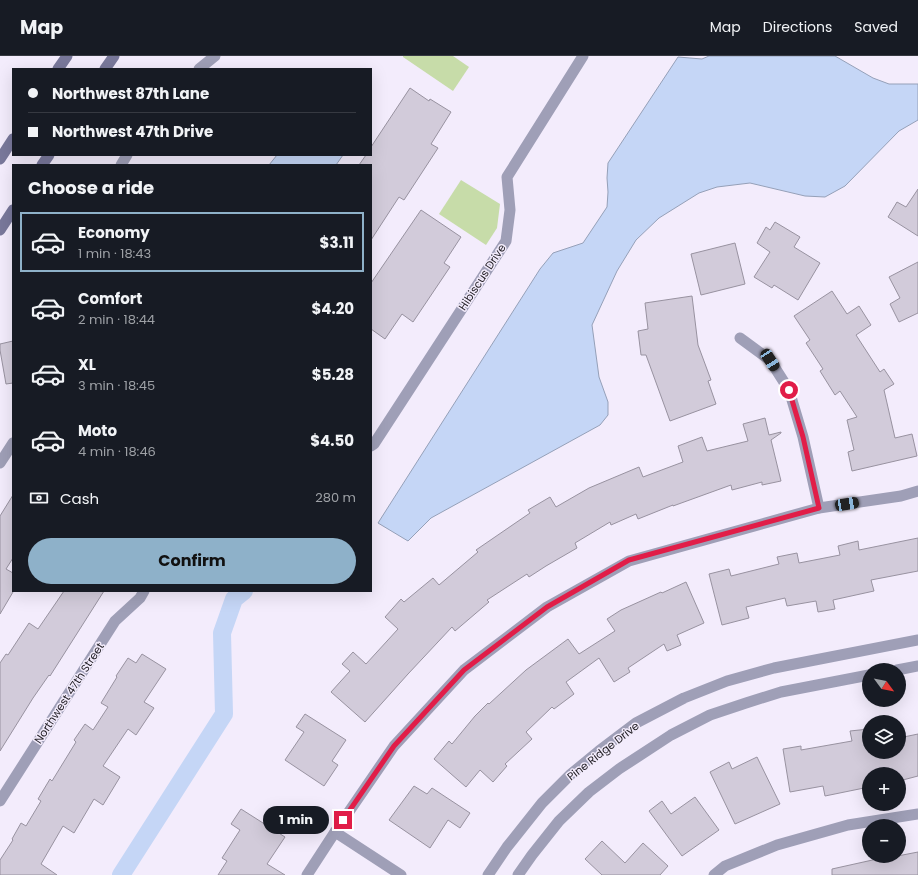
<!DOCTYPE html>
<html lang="en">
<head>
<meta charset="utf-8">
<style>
	:root { --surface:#171b24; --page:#20242c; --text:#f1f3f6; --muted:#9ea1a6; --line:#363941; --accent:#8eb1c9 }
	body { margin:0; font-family:Poppins,sans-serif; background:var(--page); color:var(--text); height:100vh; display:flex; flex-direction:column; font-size:15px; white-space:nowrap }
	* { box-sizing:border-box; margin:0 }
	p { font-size:13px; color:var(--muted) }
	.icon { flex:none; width:22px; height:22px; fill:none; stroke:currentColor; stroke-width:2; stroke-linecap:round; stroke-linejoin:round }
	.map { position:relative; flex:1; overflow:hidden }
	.sheet { position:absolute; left:12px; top:108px; width:360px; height:428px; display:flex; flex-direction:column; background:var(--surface); border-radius:0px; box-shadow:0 4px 16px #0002 }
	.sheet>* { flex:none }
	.guide { position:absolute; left:12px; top:12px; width:360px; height:88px; border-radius:0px; box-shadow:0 4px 16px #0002; display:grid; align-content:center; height:88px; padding:0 16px; background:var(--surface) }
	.needle { width:26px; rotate:122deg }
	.controls { position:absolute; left:862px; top:607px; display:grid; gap:8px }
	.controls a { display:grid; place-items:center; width:44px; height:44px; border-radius:50%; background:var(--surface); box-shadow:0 4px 16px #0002; font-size:20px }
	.end { position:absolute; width:18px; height:18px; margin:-9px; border:5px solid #e11d48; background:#fff; box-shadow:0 0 0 2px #fff }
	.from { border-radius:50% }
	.bubble { position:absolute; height:28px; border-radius:14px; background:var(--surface); box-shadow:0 4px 16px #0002; font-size:13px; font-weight:700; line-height:28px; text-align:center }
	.car { position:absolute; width:12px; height:24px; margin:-12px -6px; border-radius:5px; box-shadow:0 0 3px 1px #0007; background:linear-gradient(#222 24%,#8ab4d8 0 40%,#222 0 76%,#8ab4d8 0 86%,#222 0) }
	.guide b { display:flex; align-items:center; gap:14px; height:38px; font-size:15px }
	.guide b+b { border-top:1px solid var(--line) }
	.guide i { width:10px; height:10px; background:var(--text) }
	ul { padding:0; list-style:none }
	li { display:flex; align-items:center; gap:12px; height:60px; margin:0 8px 6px; padding:0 8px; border:2px solid transparent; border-radius:0px }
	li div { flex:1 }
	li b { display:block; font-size:15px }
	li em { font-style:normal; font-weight:700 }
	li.selected { border-color:var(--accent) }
	li>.icon { width:36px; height:36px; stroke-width:1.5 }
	h2 { padding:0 16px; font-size:18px; line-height:48px }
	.pay { display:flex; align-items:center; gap:10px; height:44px; padding:0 16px; font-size:15px }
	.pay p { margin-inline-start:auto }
	.action { display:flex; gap:8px; margin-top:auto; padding:8px 16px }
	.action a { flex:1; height:46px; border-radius:24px; background:var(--accent); color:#111; font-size:16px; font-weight:700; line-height:46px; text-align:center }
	header { display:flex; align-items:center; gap:24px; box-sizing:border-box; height:56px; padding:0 20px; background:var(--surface); border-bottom:1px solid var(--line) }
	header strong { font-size:19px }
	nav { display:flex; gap:22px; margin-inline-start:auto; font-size:14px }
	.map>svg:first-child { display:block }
	.green { fill:#c7dca9 }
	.water { fill:#c5d6f6; stroke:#95a0b8 }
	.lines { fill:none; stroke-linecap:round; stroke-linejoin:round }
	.canal { stroke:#c5d6f6; stroke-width:18 }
	.building { fill:#d2cbda; stroke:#9892a0 }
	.minor { stroke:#9f9fb7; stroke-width:11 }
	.tertiary { stroke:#9f9fb7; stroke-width:11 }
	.secondary { stroke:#79789b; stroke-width:11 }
	.route { stroke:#e11d48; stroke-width:5 }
	.labels { text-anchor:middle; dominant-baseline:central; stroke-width:3; stroke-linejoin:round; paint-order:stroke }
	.street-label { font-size:11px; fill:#252228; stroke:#f3ecfc }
</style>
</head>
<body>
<header>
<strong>Map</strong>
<nav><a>Map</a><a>Directions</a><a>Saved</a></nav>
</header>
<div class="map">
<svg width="918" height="819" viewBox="0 0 918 819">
	<rect width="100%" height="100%" fill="#f3ecfc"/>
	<!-- green -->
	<g class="green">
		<polygon points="403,0 453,0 469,11 453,35 403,1"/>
		<polygon points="461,124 500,148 497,172 486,189 439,158"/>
	</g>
	<!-- water -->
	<g class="water">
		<polygon points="709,0 835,0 873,22 889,28 918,28 918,64 899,75 845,130 825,141 805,140 750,127 717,131 699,137 659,162 636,184 617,215 592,269 599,321 608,346 608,359 600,369 431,462 408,485 378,467 540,213 553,197 583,187 607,151 608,136 607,122 608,107 678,1 702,3"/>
		<polygon points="277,99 343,99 336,109 269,109"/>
	</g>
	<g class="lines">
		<!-- canal -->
		<polyline class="canal" points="121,819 224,658 222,577 234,543 244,535"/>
	</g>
	<!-- building -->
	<g class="building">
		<polygon points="410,32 429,45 430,43 451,56 431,88 438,92 404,144 399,141 371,184 371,109 359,109 366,99 371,99 371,91"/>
		<polygon points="918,133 918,180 888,161 897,146 906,151"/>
		<polygon points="421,154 461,181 444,207 450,211 413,266 402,258 385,283 371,273 371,227"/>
		<polygon points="775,166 800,181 794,191 820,207 798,244 774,229 772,232 754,221 770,196 757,187 766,171 770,174"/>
		<polygon points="735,187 745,228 701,239 691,198"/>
		<polygon points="918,206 918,257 899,266 890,248 900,242 889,221"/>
		<polygon points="832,235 847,258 859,250 871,269 856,279 880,316 884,313 894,328 884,334 895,382 912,378 917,400 852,415 848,396 854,394 847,364 857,361 840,335 835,339 820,315 823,313 806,287 810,284 794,260"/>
		<polygon points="692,240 698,289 711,324 708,325 716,348 670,365 646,299 641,299 638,275 648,273 645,247"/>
		<polygon points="13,285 13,327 6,328 0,294 0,288"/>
		<polygon points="765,362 769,379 781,376 781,377 771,384 781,425 762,429 762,426 732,434 731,429 673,450 673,449 638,463 636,458 611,469 610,466 575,487 577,492 546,510 529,521 527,518 487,544 489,546 455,575 452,571 408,618 365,666 331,636 350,615 342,608 353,596 366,608 398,573 385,561 401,543 404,546 433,522 439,529 478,496 476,494 530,457 528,454 550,441 556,451 589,432 639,411 643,421 683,406 678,390 702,381 707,395 748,385 743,368"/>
		<polygon points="13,439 13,502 6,513 13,517 13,536 0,558 0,460"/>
		<polygon points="918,482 918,515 871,524 874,535 833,544 835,553 818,556 816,545 787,550 785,542 746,551 749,562 722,569 709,518 729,513 731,520 779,508 777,501 797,497 799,507 840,499 838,490 858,485 859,494"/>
		<polygon points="686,526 704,567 677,579 681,589 667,595 664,588 628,612 630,616 614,626 599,602 566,626 574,638 554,653 552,651 526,676 532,683 505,708 507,710 493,726 480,714 466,731 434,703 449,685 452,688 475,660 488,647 489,648 526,614 568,583 579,598 615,575 607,563 621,554 661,536 662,537"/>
		<polygon points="64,535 104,535 50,620 49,619 33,642 0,695 0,607 6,598 8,599 29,567 38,573"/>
		<polygon points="142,598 166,613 144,646 154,652 136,679 128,673 103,710 120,721 103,749 94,743 74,777 63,770 41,808 57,819 0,819 0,804 13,784 12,783 21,767 26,770 41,745 38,743 50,723 52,725 76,686 74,684 85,668 93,674 108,651 101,647 117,621 116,620 128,602 136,607"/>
		<polygon points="305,658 346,684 332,705 338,709 324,730 285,704 304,676 296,671"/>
		<polygon points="869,673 869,696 899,696 899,682 918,678 918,720 899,725 899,718 869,718 869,731 825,740 823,730 790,736 783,693 801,690 801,694 852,685 850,675"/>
		<polygon points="757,701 780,748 735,768 710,716 729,706 732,713"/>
		<polygon points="414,730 427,738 432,732 470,757 460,772 448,764 430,792 389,764"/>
		<polygon points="695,741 719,774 682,800 649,755 662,745 671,758"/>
		<polygon points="241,753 285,781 267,808 285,819 218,819 227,805 222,802 240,774 231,768"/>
		<polygon points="602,785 625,807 643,787 668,810 660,819 602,819 585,803"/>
		<polygon points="918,796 918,819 832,819 832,813 877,803 877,804"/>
	</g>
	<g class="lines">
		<!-- minor -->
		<g class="minor">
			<polyline points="199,13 215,0"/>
			<polyline points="121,109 127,99"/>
			<polyline points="740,282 770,304 789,334 803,381 819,452"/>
			<polyline points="371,390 374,388 506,185 510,154 507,121 583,0"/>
			<polyline points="0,407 13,387"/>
			<polyline points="0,745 115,565 140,542 144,535"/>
			<polyline points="335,776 401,819"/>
			<polyline points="307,819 335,776 394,690 464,614 547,551 629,505 819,452 901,440 918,435"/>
			<polyline points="714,819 725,810 777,789 848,769 918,758"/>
		</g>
		<!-- tertiary -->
		<g class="tertiary">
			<polyline points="897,614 918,610"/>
			<polyline points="488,819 507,791 542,747 571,718 599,695 636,667 684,642 727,625 774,612 918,584"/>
			<polyline points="518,819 532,799 559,765 589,736 619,713 671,679 710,659 746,647 781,636 869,619"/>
		</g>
		<!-- secondary -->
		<g class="secondary">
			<polyline points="58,13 67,0"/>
			<polyline points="105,13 114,0"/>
			<polyline points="0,103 13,83"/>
			<polyline points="42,109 49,99"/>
			<polyline points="0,174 13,154"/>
		</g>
	</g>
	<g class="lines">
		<!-- route -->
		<polyline class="route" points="343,764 394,690 464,614 547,551 629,504 819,452 803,381 789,334"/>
	</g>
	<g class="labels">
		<!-- street labels -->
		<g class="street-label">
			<text transform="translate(482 221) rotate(-57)">Hibiscus Drive</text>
			<text transform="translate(69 637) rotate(-57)">Northwest 47th Street</text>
			<text transform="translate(603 695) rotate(-38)">Pine Ridge Drive</text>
		</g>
	</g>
</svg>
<div class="controls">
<a><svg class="needle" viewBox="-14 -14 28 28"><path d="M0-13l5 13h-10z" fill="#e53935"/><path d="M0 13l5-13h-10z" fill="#9ea1a6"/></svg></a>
<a><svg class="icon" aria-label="layers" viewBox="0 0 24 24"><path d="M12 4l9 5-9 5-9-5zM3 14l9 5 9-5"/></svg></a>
<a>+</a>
<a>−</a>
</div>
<i class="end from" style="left:789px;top:334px"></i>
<i class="end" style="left:343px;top:764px"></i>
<div class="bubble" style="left:263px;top:750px;width:66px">1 min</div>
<i class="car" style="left:770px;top:304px;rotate:147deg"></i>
<i class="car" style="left:847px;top:448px;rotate:81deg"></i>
<div class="guide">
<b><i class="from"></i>Northwest 87th Lane</b>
<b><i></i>Northwest 47th Drive</b>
</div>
<section class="sheet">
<h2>Choose a ride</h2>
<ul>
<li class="selected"><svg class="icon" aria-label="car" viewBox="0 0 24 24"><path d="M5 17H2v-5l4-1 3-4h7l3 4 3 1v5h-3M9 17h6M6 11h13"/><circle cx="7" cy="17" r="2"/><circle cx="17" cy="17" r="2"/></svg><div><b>Economy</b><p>1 min · 18:43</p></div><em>$3.11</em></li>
<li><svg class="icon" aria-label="car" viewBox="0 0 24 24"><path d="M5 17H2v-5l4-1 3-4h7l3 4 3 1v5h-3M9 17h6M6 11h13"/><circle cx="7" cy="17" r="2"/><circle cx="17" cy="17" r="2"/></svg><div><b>Comfort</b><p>2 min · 18:44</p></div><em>$4.20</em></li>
<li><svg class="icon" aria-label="car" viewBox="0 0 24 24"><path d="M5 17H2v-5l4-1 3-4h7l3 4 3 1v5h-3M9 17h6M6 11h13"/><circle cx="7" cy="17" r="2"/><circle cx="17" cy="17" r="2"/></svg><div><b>XL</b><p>3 min · 18:45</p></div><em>$5.28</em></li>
<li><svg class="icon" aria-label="car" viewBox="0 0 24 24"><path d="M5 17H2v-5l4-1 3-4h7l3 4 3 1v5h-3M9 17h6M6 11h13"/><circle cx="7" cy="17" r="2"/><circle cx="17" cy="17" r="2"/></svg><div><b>Moto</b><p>4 min · 18:46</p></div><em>$4.50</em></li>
</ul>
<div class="pay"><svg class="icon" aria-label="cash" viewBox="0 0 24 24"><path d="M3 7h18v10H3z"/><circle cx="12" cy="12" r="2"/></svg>Cash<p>280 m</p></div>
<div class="action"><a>Confirm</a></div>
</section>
</div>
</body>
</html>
